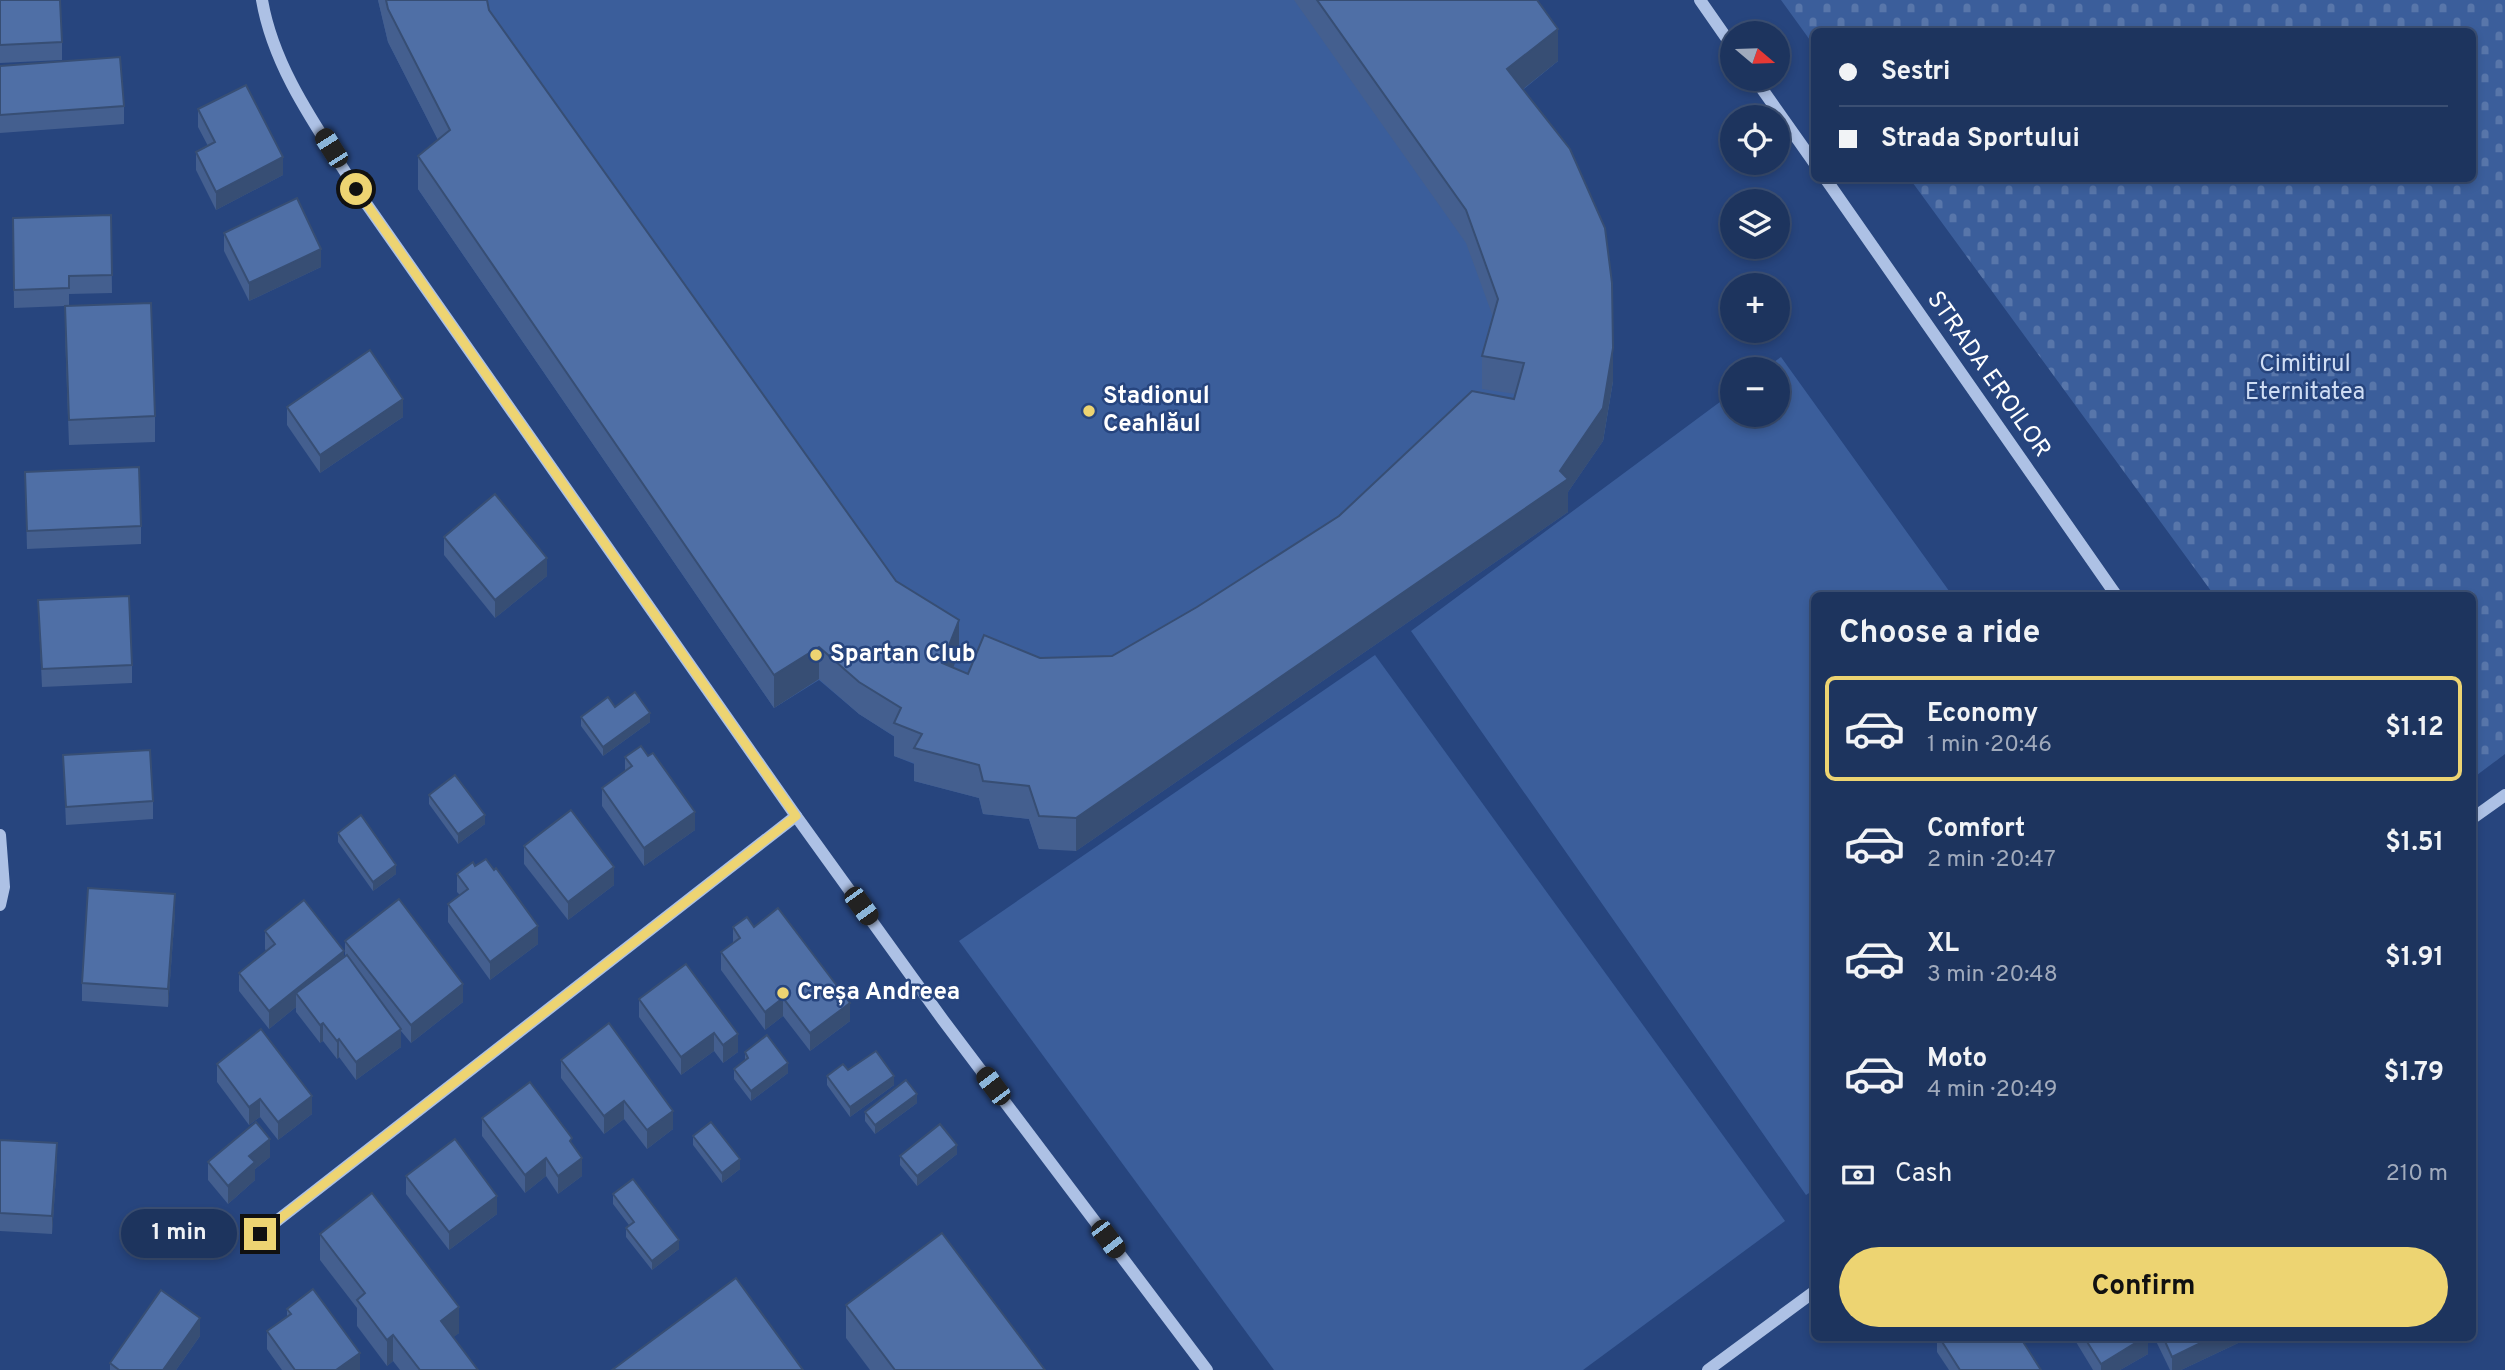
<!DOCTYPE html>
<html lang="en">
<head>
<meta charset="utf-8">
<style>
	:root { --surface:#1d345e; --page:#253c64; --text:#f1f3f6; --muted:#a0aabc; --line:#3b4f73; --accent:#edd472 }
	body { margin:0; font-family:Overpass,sans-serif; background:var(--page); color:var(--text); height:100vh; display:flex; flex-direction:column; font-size:26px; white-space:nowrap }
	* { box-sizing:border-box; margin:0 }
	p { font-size:23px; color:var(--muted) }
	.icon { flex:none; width:38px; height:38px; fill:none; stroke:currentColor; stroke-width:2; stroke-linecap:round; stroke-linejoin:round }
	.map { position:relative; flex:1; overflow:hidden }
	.drawer { position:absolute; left:1811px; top:592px; width:665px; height:749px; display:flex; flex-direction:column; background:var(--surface); border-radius:10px; box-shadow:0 4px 10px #0003,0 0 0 2px var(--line) }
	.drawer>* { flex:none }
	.banner { position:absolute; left:1811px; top:28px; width:665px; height:154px; border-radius:10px; box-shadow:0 4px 10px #0003,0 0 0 2px var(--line); display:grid; align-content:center; height:154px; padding:0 28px; background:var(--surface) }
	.needle { width:46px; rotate:109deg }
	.buttons { position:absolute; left:1720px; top:21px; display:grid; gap:14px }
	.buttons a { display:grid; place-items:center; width:70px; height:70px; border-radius:50%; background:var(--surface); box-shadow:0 4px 10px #0003,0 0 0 2px var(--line); font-size:35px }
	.end { position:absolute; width:32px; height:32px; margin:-16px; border:9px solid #edd472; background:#111; box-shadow:0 0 0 4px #111 }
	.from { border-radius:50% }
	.bubble { position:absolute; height:49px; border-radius:24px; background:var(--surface); box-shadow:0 4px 10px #0003,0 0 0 2px var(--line); font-size:23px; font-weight:700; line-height:49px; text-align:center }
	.car { position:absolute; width:21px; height:42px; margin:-21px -10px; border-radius:9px; box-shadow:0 0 5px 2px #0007; background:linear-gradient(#222 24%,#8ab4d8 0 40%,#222 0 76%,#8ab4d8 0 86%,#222 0) }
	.banner b { display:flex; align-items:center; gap:24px; height:66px; font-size:26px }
	.banner b+b { border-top:2px solid var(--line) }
	.banner i { width:18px; height:18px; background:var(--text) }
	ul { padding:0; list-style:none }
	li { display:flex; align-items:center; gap:21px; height:105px; margin:0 14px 10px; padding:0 14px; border:4px solid transparent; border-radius:10px }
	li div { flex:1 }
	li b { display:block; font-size:26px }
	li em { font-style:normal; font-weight:700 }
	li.active { border-color:var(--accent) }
	li>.icon { width:63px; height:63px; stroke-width:1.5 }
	h2 { padding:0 28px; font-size:32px; line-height:84px }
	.pay { display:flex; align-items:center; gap:18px; height:77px; padding:0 28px; font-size:26px }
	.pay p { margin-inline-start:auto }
	.action { display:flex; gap:14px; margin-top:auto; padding:14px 28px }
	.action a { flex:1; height:80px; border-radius:42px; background:var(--accent); color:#111; font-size:28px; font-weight:700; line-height:80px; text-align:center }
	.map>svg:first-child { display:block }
	.cemetery { fill:url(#cemetery-stones) }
	.garden { fill:#3b5e9b }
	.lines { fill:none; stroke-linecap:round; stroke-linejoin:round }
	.minor { stroke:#adc1e5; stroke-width:12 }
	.wall { fill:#445f8f }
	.shaded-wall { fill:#374e74 }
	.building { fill:#4f6fa6; stroke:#374e74; stroke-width:2 }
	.route { stroke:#edd472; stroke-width:9 }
	.poi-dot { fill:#edd472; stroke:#27457e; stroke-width:2.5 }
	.labels { text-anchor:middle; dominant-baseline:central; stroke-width:5; stroke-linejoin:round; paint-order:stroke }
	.park-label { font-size:24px; fill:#cfddf4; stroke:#27457e }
	.street-label { font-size:24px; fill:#fff; stroke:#27457e }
	.poi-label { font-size:24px; font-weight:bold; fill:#fff; stroke:#27457e; text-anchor:start }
</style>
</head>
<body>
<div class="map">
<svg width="2505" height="1370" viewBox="0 0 2505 1370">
	<defs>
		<pattern id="cemetery-stones" width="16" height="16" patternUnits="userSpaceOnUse" patternTransform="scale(1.75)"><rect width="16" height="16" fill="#3b5e9b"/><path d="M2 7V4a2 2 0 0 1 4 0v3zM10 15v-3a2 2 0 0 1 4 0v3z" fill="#5876aa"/></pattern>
	</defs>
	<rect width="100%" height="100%" fill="#27457e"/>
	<!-- cemetery -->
	<polygon class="cemetery" points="1781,0 2505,0 2505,754 2473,778 2473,595 2214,595 1910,179 2473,178 2473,32 1815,32 1815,47"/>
	<!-- garden -->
	<g class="garden">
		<polygon points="378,0 1514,0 1558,61 1508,102 1612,315 1613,381 1603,441 1039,849 1029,819 983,814 979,798 914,781 922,767 894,756 901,741 859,714 819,680 774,708 418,189 450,163 388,42"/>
		<polygon points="1781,357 1952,595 1815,595 1815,1189 1806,1195 1411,631 1732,393 1732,415 1778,415 1778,369 1764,369"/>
		<polygon points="1375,655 1785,1221 1583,1370 1274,1370 959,941"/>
	</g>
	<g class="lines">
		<!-- minor -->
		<g class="minor">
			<path d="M262,0C274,70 319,130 356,189L796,816L943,1020L1207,1370"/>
			<polyline points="1700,0 1732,46"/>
			<polyline points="1755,79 1815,164"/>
			<polyline points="1825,178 2116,595"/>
			<polyline points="2473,818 2505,795"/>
			<polyline points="0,835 4,887 0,905"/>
			<polyline points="260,1234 796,816"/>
			<polyline points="1708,1370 1815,1291"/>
		</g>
	</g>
	<!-- wall -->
	<g class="wall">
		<polygon points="0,0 62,42 62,60 0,63"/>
		<polygon points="378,0 487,0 489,10 896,581 959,653 953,668 968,674 1040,658 1112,656 1197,607 1339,516 1514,399 1515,394 1482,389 1482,356 1493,317 1466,243 1294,0 1537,0 1558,61 1523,89 1613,381 1603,441 1568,492 1568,512 1076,851 1039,849 1029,819 983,814 979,798 914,781 914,763 894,756 894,736 859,714 819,679 774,708 418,189 418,156 438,140 388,42"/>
		<polygon points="0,66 124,106 124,124 0,133"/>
		<polygon points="198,109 283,175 216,210 196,170 196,152 208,146 198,127"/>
		<polygon points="111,215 112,293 69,294 69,306 155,416 155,442 69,445 65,332 65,306 14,308 13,218"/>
		<polygon points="224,233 321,267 249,301 224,251"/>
		<polygon points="287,407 403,417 320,473 287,425"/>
		<polygon points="25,472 141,526 141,544 27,549"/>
		<polygon points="444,537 547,576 495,618 444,555"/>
		<polygon points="38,600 132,665 132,683 42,687"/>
		<polygon points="615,707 650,722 603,756 581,726 581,717"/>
		<polygon points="63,755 153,801 153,819 66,825"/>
		<polygon points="625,757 695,830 644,866 602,806 602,788 625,771"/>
		<polygon points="429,795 485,824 458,844 429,804"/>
		<polygon points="338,833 396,874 373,891 338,842"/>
		<polygon points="524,846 614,885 568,920 524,864"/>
		<polygon points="475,866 538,944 490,980 448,922 448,904 460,895 457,892 457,874"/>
		<polygon points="175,912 168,1007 82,1001 82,983"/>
		<polygon points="733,927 754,927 850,1021 810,1051 783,1016 765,1030 721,970 721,952 733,944"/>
		<polygon points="265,931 344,957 345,956 345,941 463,1002 411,1043 401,1031 401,1047 356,1080 339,1057 337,1059 323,1041 320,1043 296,1012 296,1007 269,1029 239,991 239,973 266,951 265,949"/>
		<polygon points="686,964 738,1052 723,1063 714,1051 681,1075 639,1017 639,999"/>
		<polygon points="745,1052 788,1073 751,1101 734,1079 734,1069 745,1061"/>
		<polygon points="561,1060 673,1129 647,1149 624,1119 604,1134 561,1078"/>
		<polygon points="217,1064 312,1114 278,1140 260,1117 249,1125 217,1082"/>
		<polygon points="848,1070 894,1085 850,1117 827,1085 827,1076"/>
		<polygon points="917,1103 875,1134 865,1121 865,1112"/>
		<polygon points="482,1118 572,1144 582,1176 558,1194 546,1176 525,1193 482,1136"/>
		<polygon points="693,1136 740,1169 722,1183 693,1145"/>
		<polygon points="0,1140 57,1161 52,1234 0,1231"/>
		<polygon points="957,1154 917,1186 900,1165 900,1156"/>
		<polygon points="270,1157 255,1169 255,1180 228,1204 208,1180 208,1162"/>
		<polygon points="406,1176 497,1214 449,1250 406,1194"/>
		<polygon points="613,1194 679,1249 652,1270 626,1237 626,1228 629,1225 613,1204"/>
		<polygon points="320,1234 459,1333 453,1337 478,1370 400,1370 393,1361 387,1366 357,1326 357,1308 320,1260"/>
		<polygon points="846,1305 1045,1370 870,1370 846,1338"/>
		<polygon points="287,1309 360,1370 282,1370 267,1349 267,1331 287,1317"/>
		<polygon points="200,1336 176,1370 110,1370 110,1363"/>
		<polygon points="1937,1337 2020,1337 2041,1370 1949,1370 1937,1352"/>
		<polygon points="2073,1337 2148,1337 2148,1354 2120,1370 2093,1370"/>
		<polygon points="2154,1337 2251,1337 2181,1370 2170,1370"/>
	</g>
	<!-- shaded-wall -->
	<g class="shaded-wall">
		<polygon points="1558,29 1558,61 1507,102 1507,69"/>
		<polygon points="283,157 283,175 216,210 216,192"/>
		<polygon points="321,249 321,267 249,301 249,283"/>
		<polygon points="1613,348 1613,381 1603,441 1568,492 1568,512 1076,851 1076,818 1560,471"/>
		<polygon points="403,399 403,417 320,473 320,455"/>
		<polygon points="547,558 547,576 495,618 495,600"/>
		<polygon points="959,620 959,653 942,696 942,663"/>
		<polygon points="819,647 819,679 774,708 774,675"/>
		<polygon points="650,713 650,722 603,756 603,747"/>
		<polygon points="695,812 695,830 644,866 644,848"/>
		<polygon points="485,815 485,824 458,844 458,834"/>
		<polygon points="396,865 396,874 373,891 373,882"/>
		<polygon points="614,867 614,885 568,920 568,902"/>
		<polygon points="175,894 175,912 168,1007 168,989"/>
		<polygon points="538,926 538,944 490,980 490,962"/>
		<polygon points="344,951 344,969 296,993 296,1007 269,1029 269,1011"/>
		<polygon points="463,984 463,1002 411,1043 411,1025"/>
		<polygon points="783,998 783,1016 765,1030 765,1012"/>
		<polygon points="850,1003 850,1021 810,1051 810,1033"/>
		<polygon points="323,1023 323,1041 320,1043 320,1025"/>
		<polygon points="401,1029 401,1047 356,1080 356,1062"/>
		<polygon points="714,1033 714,1051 681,1075 681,1057"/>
		<polygon points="738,1034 738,1052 723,1063 723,1045"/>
		<polygon points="339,1039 339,1057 337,1059 337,1041"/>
		<polygon points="788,1063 788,1073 751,1101 751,1091"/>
		<polygon points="894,1076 894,1085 850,1117 850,1107"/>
		<polygon points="917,1094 917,1103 875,1134 875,1125"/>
		<polygon points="312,1096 312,1114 278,1140 278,1122"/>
		<polygon points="260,1099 260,1117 249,1125 249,1107"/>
		<polygon points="624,1101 624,1119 604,1134 604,1116"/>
		<polygon points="673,1111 673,1129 647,1149 647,1130"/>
		<polygon points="270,1139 270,1157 255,1169 255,1180 228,1204 228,1186 249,1156"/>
		<polygon points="57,1143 57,1161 52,1234 52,1216"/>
		<polygon points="957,1145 957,1154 917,1186 917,1176"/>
		<polygon points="546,1158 546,1176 525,1193 525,1175"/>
		<polygon points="582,1158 582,1176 558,1194 558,1176"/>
		<polygon points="740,1159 740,1169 722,1183 722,1173"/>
		<polygon points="497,1196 497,1214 449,1250 449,1232"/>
		<polygon points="679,1240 679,1249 652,1270 652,1261"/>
		<polygon points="459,1307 459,1333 441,1347 441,1321"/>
		<polygon points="200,1318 200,1336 176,1370 163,1370"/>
		<polygon points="393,1335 393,1361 387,1366 387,1340"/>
		<polygon points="2145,1337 2148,1337 2148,1354 2120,1370 2101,1370 2101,1364"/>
		<polygon points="2213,1337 2251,1337 2181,1370 2172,1370 2172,1357"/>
		<polygon points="360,1353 360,1370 336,1370"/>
	</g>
	<!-- building -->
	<g class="building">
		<polygon points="0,0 60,0 62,42 0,45"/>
		<polygon points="386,0 487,0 489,10 896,581 959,620 942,663 968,674 984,635 1040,658 1112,656 1197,607 1339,516 1472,391 1514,399 1524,363 1482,356 1498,299 1466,210 1317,0 1537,0 1558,29 1507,69 1570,149 1605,228 1612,283 1613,348 1603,408 1560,471 1568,479 1076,818 1039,816 1029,786 983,781 979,765 914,748 922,734 894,723 901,708 859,682 819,647 774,675 418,156 450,130 388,9"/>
		<polygon points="120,57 124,106 0,115 0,66"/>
		<polygon points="246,85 283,157 216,192 196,152 215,142 198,109"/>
		<polygon points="297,198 321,249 249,283 224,233"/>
		<polygon points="111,215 112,275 69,276 69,288 14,290 13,218"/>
		<polygon points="151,303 155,416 69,420 65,306"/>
		<polygon points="370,350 403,399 320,455 287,407"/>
		<polygon points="139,467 141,526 27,531 25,472"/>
		<polygon points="495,494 547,558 495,600 444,537"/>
		<polygon points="129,596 132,665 42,669 38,600"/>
		<polygon points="635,692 650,713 603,747 581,717 608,697 615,707"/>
		<polygon points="641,746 648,756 653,753 695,812 644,848 602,788 632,766 625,757"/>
		<polygon points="150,750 153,801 66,807 63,755"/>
		<polygon points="455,775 485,815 458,834 429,795"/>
		<polygon points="571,810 614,867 568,902 524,846"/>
		<polygon points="361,815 396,865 373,882 338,833"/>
		<polygon points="486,859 494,870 496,868 538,926 490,962 448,904 468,889 457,874 473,862 475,866"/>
		<polygon points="88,888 175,894 168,989 82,983"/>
		<polygon points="399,899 463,984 411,1025 345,941"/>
		<polygon points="304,900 344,951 269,1011 239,973 275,944 265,931"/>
		<polygon points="778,908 850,1003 810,1033 783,998 765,1012 721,952 740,938 733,927 747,917 754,927"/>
		<polygon points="347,955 401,1029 356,1062 339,1039 337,1041 323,1023 320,1025 296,993"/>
		<polygon points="686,964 738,1034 723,1045 714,1033 681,1057 639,999"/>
		<polygon points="609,1023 673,1111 647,1130 624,1101 604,1116 561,1060"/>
		<polygon points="261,1029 312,1096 278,1122 260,1099 249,1107 217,1064"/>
		<polygon points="767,1035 788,1063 751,1091 734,1069 748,1058 745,1052"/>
		<polygon points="876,1051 894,1076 850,1107 827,1076 843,1064 848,1070"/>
		<polygon points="906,1080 917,1094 875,1125 865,1112"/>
		<polygon points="530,1082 572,1138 570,1141 582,1158 558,1176 546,1158 525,1175 482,1118"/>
		<polygon points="256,1122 270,1139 249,1156 255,1162 228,1186 208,1162"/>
		<polygon points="711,1122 740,1159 722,1173 693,1136"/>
		<polygon points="940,1124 957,1145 917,1176 900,1156"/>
		<polygon points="455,1139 497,1196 449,1232 406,1176"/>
		<polygon points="0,1140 57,1143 52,1216 0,1213"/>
		<polygon points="633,1179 679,1240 652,1261 626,1228 634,1222 613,1194"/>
		<polygon points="372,1193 459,1307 441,1321 478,1370 420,1370 393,1335 387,1340 357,1300 365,1293 320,1234"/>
		<polygon points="942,1233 1045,1370 895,1370 846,1305"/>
		<polygon points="736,1278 803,1370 612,1370"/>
		<polygon points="313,1289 360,1353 336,1370 295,1370 267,1331 291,1314 287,1309"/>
		<polygon points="161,1290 200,1318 163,1370 119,1370 110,1363"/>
		<polygon points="1939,1337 2020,1337 2041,1370 1960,1370"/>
		<polygon points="2084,1337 2145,1337 2101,1364"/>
		<polygon points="2163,1337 2213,1337 2172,1357"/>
	</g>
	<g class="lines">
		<!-- route -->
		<polyline class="route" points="260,1234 796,816 356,189"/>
	</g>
	<!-- markers -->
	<g class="poi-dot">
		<circle cx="1089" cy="411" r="7"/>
		<circle cx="816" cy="655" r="7"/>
		<circle cx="783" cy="993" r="7"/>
	</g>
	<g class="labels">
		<!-- park labels -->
		<g class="park-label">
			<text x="2305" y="365">Cimitirul<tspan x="2305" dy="28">Eternitatea</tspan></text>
		</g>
		<!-- street labels -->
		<g class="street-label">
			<text transform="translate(1988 375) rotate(55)">STRADA EROILOR</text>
		</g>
		<!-- poi labels -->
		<g class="poi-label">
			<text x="1103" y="397">Stadionul<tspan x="1103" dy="28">Ceahlăul</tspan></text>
			<text x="830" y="655">Spartan Club</text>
			<text x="797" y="993">Creșa Andreea</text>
		</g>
	</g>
</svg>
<div class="buttons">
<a><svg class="needle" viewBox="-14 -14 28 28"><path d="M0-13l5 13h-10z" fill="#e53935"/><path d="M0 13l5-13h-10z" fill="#a0aabc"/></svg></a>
<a><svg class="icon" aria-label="locate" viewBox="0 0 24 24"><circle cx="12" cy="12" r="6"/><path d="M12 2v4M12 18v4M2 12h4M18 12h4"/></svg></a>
<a><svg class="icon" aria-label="layers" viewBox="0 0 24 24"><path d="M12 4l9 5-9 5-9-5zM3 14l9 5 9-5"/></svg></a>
<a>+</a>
<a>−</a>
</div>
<i class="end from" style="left:356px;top:189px"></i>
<i class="end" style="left:260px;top:1234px"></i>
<div class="bubble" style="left:121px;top:1209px;width:116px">1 min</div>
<i class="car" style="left:331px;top:148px;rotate:328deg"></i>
<i class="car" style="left:861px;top:906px;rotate:144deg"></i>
<i class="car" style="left:993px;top:1086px;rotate:323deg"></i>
<i class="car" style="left:1108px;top:1239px;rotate:143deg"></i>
<div class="banner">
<b><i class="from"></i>Sestri</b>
<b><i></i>Strada Sportului</b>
</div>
<section class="drawer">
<h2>Choose a ride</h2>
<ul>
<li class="active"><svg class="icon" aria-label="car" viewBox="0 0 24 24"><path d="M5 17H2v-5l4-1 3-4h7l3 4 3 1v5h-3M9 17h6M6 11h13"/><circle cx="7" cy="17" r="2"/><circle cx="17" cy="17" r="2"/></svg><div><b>Economy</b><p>1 min · 20:46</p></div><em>$1.12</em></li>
<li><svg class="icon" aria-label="car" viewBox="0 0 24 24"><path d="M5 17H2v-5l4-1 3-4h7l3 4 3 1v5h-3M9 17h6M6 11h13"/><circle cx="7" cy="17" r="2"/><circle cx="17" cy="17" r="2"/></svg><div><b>Comfort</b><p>2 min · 20:47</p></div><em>$1.51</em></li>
<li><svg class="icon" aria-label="car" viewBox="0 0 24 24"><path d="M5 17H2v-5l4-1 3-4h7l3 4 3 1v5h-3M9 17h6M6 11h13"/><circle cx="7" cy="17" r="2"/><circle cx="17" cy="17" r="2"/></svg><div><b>XL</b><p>3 min · 20:48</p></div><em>$1.91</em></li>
<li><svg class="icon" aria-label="car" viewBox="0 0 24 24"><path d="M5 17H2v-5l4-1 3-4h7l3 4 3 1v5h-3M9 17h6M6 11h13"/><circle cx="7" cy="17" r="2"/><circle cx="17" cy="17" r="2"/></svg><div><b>Moto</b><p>4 min · 20:49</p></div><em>$1.79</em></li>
</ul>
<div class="pay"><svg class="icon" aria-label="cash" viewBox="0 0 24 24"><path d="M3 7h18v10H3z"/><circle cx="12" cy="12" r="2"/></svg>Cash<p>210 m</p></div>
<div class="action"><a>Confirm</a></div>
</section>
</div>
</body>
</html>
